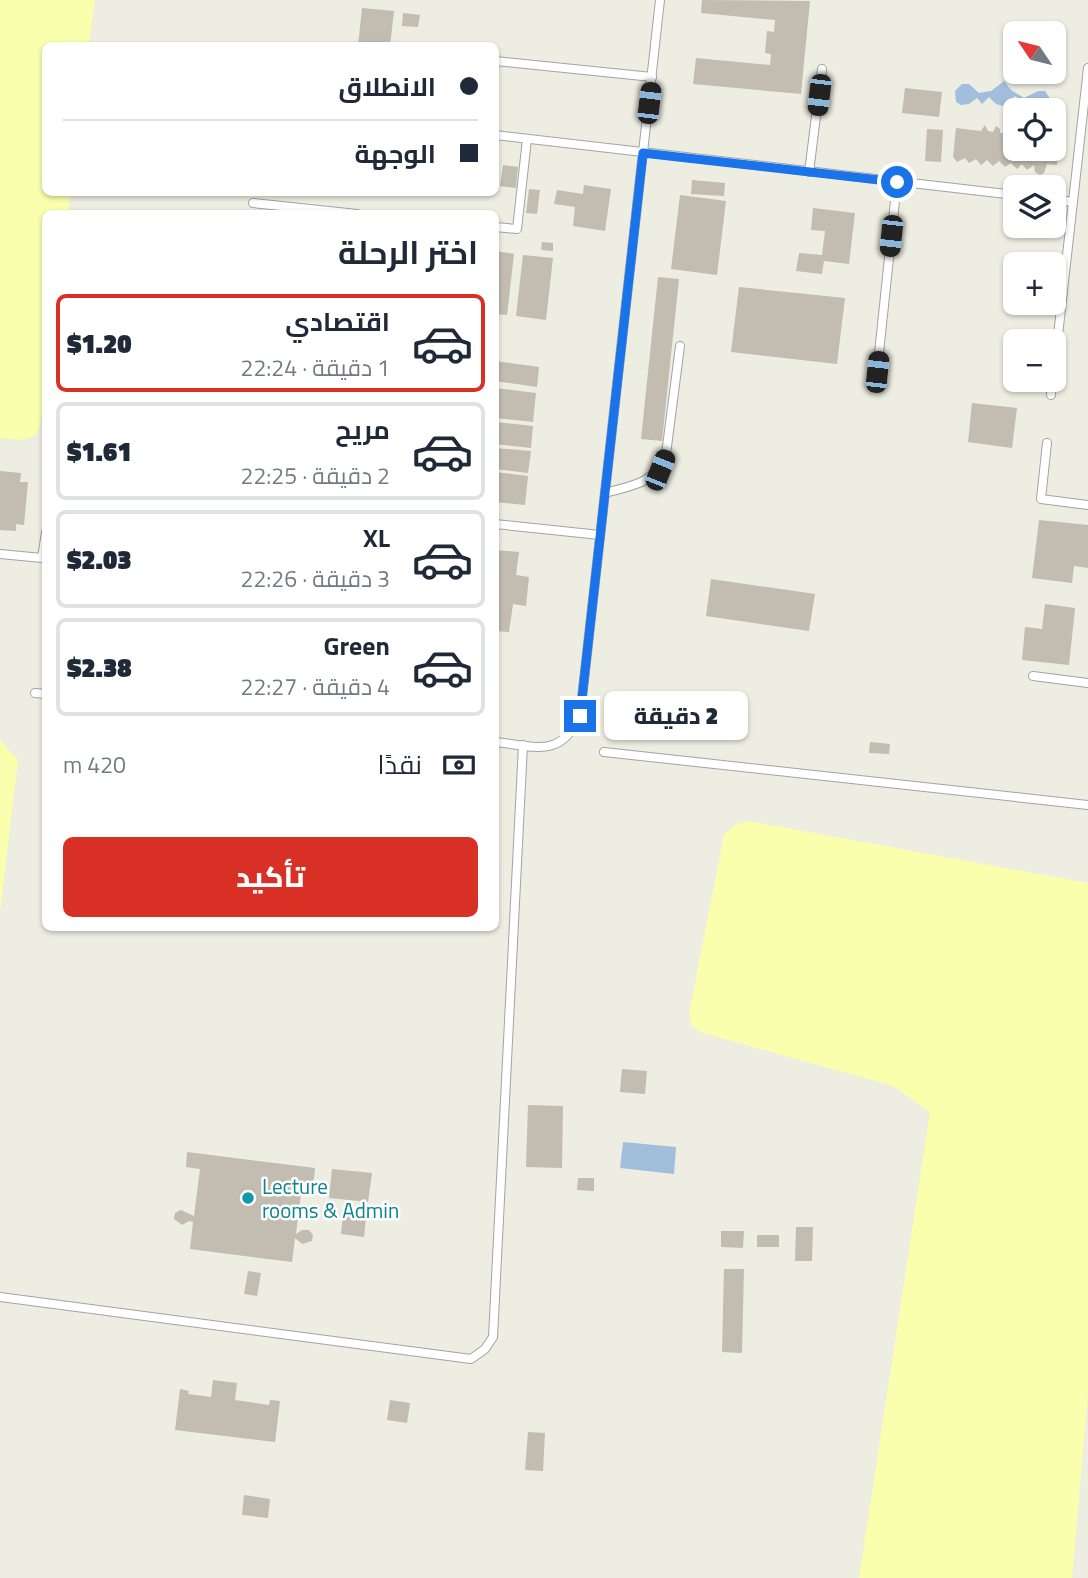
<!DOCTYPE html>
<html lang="ar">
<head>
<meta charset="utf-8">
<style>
	:root { --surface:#fff; --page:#f6f6f7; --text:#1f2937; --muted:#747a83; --line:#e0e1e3; --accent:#d93025 }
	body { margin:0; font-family:"Titillium Web",Cairo,sans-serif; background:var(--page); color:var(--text); direction:rtl; height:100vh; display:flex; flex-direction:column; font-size:26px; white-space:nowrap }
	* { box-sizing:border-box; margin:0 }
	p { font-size:23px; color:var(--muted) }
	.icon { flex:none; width:38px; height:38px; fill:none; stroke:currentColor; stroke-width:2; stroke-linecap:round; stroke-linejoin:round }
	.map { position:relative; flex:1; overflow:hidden; direction:ltr }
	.panel { position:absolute; left:42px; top:210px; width:457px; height:721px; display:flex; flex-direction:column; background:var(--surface); border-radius:10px; box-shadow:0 2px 5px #0004; direction:rtl }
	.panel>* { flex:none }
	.hud { position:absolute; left:42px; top:42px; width:457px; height:154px; border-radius:10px; box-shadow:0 2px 5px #0004; direction:rtl; display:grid; align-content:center; height:154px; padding:0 21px; background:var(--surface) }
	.needle { width:46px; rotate:305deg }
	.fabs { position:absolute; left:1003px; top:21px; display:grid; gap:14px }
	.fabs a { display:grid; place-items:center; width:63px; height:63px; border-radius:10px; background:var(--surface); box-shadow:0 2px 5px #0004; font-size:35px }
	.end { position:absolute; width:32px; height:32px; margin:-16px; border:9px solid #1a73e8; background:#fff; box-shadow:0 0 0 4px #fff }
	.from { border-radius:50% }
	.bubble { position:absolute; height:49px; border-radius:10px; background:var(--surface); box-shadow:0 2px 5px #0004; font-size:23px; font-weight:800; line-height:49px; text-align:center; direction:rtl }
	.car { position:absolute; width:21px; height:42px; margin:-21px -10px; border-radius:9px; box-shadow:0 0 5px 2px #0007; background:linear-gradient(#222 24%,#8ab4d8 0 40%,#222 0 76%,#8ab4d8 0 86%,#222 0) }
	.hud b { display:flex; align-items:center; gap:24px; height:66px; font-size:26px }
	.hud b+b { border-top:2px solid var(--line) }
	.hud i { width:18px; height:18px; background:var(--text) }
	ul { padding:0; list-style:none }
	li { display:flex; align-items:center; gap:21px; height:98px; margin:0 14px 10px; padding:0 7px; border:4px solid var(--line); border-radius:10px }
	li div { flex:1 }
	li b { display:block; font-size:26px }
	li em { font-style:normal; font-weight:800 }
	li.on { border-color:var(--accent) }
	li>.icon { width:63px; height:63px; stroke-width:1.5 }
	h2 { padding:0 21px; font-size:32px; line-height:84px }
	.pay { display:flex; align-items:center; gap:18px; height:77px; padding:0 21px; font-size:26px }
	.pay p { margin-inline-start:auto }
	.button { display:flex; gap:14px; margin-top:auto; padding:14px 21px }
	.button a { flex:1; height:80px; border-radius:10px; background:var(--accent); color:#fff; font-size:28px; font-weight:800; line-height:80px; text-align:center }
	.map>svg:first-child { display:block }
	.sand { fill:#faffad }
	.water { fill:#a1bfdc }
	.building { fill:#c2bcb1 }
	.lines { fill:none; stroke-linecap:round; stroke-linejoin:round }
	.lane-casing { stroke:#a3a3a3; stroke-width:10 }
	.lane { stroke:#fff; stroke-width:8 }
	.route { stroke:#1a73e8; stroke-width:9 }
	.culture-dot { fill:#0f9aa8; stroke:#fff; stroke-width:2.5 }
	.labels { text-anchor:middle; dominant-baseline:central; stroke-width:5; stroke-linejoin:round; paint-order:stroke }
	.culture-label { font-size:21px; fill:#0d838f; stroke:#fff; text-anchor:start }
</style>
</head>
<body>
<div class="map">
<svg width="1088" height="1578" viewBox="0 0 1088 1578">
	<rect width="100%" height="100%" fill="#edede1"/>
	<!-- sand -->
	<g class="sand">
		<path d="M0,0H95L89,45L46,46V192L71,193L68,213L46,214C46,246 52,418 36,434C27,443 12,439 0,438Z"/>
		<polygon points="0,740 18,760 0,912"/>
		<polygon points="749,821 1088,883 1088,1394 1072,1578 859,1578 930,1112 893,1086 700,1032 692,1026 689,1014 724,835 734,825"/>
	</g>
	<!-- water -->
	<g class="water">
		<polygon points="1004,81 1011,90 1024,98 1038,91 1045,91 1051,100 1050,107 1046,110 1035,110 1015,96 1003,106 996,104 989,97 982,104 977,98 969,104 961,105 956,102 955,91 962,84 969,84 979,93 991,91"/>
		<polygon points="623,1142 676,1147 674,1174 620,1168"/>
	</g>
	<!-- building -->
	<g class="building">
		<polygon points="702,0 810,1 801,94 693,84 696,58 770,65 771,54 765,53 767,31 774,32 775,20 701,13"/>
		<polygon points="362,8 394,11 390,46 358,46"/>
		<polygon points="403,13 420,15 418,27 402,26"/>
		<polygon points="905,88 942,92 939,117 902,113"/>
		<polygon points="985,125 988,131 993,132 996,126 1000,129 1000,133 1004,133 1006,128 1011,128 1011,134 1015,134 1015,149 1054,149 1054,135 1060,135 1057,165 1047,164 1044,173 1040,175 1035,172 1034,165 1027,170 1022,164 1017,169 1011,163 1005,167 999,161 993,166 987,160 981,165 976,159 969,163 965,158 957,162 953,157 956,128 981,131"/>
		<polygon points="927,129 943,130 941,162 925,161"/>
		<polygon points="503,165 518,167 516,188 500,186"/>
		<polygon points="692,180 725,183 724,196 691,194"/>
		<polygon points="584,185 611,189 605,231 573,226 575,207 554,204 557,190 583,194"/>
		<polygon points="529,189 540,190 537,214 526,213"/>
		<polygon points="680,195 726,201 717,275 671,269"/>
		<polygon points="813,208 855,213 849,264 824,261 822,274 796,271 799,253 822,255 825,231 811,230"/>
		<polygon points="542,242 553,243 553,251 541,250"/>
		<polygon points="495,251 514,254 507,315 495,314"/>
		<polygon points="523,255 553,258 546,320 516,316"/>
		<polygon points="658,277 679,279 662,441 641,439"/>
		<polygon points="739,287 845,298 837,364 731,352"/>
		<polygon points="495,361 539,367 537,387 495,381"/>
		<polygon points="495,388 536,393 533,422 495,418"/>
		<polygon points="972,403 1017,408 1012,448 968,442"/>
		<polygon points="495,422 533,426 531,448 495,444"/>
		<polygon points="495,448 531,451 528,473 495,469"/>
		<polygon points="0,471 21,473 20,482 28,482 24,525 16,524 16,531 0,530"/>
		<polygon points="495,472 528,476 525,505 495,502"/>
		<polygon points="1039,520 1088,525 1088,568 1074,566 1072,583 1032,578"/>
		<polygon points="495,550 519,552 516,575 529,577 526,606 513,604 509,632 495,631"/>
		<polygon points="711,579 815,594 809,631 706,616"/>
		<polygon points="1045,604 1075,608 1069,665 1022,660 1025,627 1042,629"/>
		<polygon points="870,742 890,744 889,754 869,753"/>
		<polygon points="622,1069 647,1071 645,1094 620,1092"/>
		<polygon points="528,1105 563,1106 562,1168 526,1167"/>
		<polygon points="187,1152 315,1168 313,1187 302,1185 296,1234 302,1230 309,1230 313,1235 312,1241 302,1244 295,1238 292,1262 190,1249 193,1222 189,1221 182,1225 174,1219 175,1213 181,1210 194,1216 200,1169 186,1167"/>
		<polygon points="332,1169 372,1173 368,1202 329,1198"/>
		<polygon points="578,1178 594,1178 594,1191 577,1190"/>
		<polygon points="343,1214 366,1217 364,1237 341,1234"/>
		<polygon points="796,1227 813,1227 812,1261 795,1261"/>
		<polygon points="721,1231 744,1231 743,1248 721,1247"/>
		<rect x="757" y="1235" width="22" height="12"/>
		<polygon points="724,1269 744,1269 742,1353 722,1352"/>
		<polygon points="248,1271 261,1273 257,1296 244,1294"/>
		<polygon points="213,1380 237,1383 235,1400 269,1405 270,1400 280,1401 275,1442 175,1430 180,1389 189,1391 188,1394 211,1397"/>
		<polygon points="390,1400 410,1403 407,1423 387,1420"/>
		<polygon points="528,1432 545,1433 543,1471 525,1470"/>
		<polygon points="244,1495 270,1499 268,1518 242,1515"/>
	</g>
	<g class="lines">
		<defs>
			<g id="lane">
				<polyline points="495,61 652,77"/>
				<polyline points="495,135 1015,195"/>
				<polyline points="809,172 822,69"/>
				<polyline points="1054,199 1072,202"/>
				<polyline points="253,203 357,214"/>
				<polyline points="495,227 517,229 527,139"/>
				<polyline points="1054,371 1088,68"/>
				<polyline points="877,372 897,182"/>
				<polyline points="1051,395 1052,380"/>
				<polyline points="1047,443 1041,499 1088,505"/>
				<path d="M605,493C634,485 654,484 666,454L680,346"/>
				<polyline points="495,524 600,535"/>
				<polyline points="0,554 42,558 46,532"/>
				<polyline points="1033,676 1088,683"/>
				<polyline points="35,693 46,694"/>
				<path d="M495,742C535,746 560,759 580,716L660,0"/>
				<polyline points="604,752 1088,805"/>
				<polyline points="0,1297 471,1359 485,1349 493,1337 523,745"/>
			</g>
		</defs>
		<!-- lane casing -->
		<use href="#lane" class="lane-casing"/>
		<!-- lane -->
		<use href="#lane" class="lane"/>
	</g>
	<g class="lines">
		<!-- route -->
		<polyline class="route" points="580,716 643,153 897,182"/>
	</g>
	<!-- markers -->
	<circle class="culture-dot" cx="248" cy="1198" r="7"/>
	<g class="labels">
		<!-- culture labels -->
		<g class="culture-label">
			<text x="262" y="1186">Lecture<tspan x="262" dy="24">rooms &amp; Admin</tspan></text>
		</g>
	</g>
</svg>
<div class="fabs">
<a><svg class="needle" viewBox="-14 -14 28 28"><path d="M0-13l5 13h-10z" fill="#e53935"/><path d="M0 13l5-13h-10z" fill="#747a83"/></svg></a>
<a><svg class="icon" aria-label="locate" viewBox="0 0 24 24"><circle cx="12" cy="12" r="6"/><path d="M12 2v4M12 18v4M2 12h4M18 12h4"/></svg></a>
<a><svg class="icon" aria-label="layers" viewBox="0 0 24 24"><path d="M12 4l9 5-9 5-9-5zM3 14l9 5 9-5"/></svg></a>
<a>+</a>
<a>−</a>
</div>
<i class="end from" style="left:897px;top:182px"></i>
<i class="end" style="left:580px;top:716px"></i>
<div class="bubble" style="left:604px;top:691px;width:144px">2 دقيقة</div>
<i class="car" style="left:819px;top:95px;rotate:187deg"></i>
<i class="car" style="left:649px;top:103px;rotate:7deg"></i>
<i class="car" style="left:891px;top:236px;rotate:186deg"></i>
<i class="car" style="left:877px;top:372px;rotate:6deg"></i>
<i class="car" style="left:660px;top:470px;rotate:22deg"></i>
<div class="hud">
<b><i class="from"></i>الانطلاق</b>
<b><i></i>الوجهة</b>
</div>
<section class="panel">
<h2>اختر الرحلة</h2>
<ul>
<li class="on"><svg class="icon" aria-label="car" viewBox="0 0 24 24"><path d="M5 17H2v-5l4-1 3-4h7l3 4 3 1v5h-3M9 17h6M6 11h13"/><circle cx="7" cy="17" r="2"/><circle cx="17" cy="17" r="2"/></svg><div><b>اقتصادي</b><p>1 دقيقة · 22:24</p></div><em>$1.20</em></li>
<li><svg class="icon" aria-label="car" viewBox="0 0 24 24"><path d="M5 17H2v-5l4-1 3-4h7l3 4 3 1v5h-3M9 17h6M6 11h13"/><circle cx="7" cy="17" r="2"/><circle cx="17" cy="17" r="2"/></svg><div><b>مريح</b><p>2 دقيقة · 22:25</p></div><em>$1.61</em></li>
<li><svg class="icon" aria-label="car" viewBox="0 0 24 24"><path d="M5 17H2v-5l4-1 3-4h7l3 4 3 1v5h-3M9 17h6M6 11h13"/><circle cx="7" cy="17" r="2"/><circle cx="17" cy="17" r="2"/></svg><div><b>XL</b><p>3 دقيقة · 22:26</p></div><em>$2.03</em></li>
<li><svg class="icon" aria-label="car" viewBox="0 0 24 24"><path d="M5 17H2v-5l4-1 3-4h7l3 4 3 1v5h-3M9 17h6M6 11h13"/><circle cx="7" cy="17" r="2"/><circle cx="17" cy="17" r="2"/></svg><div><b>Green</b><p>4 دقيقة · 22:27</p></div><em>$2.38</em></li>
</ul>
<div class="pay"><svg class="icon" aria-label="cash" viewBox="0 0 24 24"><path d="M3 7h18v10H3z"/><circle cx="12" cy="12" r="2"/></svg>نقدًا<p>420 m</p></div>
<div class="button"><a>تأكيد</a></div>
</section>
</div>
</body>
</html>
